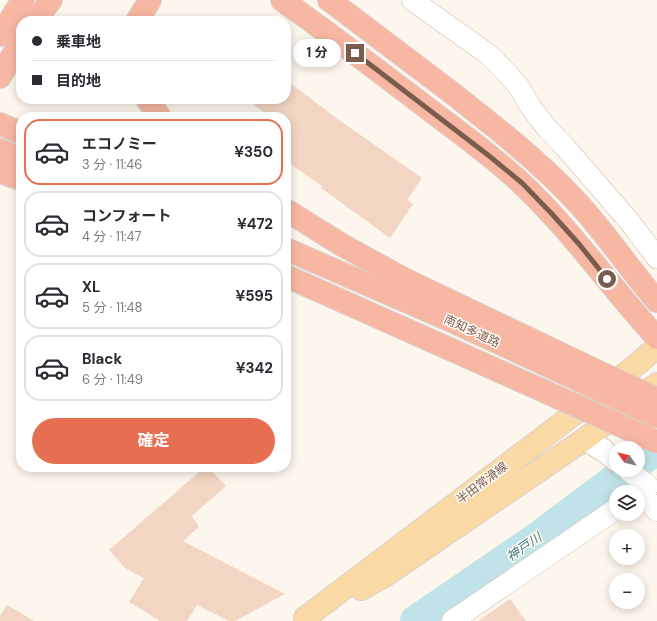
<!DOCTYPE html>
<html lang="ja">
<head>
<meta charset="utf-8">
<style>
	:root { --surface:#fff; --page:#f2f2f3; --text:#2b2b33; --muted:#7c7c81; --line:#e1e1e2; --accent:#e76f51 }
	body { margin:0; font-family:"DM Sans","Noto Sans JP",sans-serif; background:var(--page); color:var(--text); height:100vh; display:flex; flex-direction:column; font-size:15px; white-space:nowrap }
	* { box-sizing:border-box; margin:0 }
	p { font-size:13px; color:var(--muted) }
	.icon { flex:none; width:22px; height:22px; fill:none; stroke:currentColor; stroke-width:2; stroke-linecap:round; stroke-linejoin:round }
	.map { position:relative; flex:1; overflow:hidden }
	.details { position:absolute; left:16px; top:112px; width:275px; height:360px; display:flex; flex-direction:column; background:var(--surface); border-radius:16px; box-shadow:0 2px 10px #0003 }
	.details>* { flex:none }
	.guide { position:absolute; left:16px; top:16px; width:275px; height:88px; border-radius:16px; box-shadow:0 2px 10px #0003; display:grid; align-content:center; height:88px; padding:0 16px; background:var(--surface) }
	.needle { width:26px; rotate:304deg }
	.controls { position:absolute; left:609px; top:441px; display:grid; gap:8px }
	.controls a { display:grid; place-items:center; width:36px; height:36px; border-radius:50%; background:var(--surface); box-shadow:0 2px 10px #0003; font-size:20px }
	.end { position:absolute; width:18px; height:18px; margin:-9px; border:5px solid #7a5c4d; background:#fff; box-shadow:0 0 0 2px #fff }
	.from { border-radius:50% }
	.bubble { position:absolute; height:28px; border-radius:14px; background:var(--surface); box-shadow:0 2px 10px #0003; font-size:13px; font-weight:700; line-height:28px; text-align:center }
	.guide b { display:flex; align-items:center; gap:14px; height:38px; font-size:15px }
	.guide b+b { border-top:1px solid var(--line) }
	.guide i { width:10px; height:10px; background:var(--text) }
	ul { padding:7px 0 0; list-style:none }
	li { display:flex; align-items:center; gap:12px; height:66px; margin:0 8px 6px; padding:0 8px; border:2px solid var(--line); border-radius:16px }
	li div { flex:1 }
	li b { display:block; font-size:15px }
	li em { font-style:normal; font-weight:700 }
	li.on { border-color:var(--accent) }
	li>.icon { width:36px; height:36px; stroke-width:1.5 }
	.button { display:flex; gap:8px; margin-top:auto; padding:8px 16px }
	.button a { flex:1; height:46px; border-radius:24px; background:var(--accent); color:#fff; font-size:16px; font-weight:700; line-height:46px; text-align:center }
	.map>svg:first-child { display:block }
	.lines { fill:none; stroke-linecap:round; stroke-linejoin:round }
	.river { stroke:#bfe3e8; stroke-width:32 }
	.building { fill:#f3d5c3 }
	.street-casing { stroke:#d1beb0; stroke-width:22 }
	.secondary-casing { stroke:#d6c0b0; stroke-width:24 }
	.primary-casing { stroke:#dad1cd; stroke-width:24 }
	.highway-casing { stroke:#dad1cd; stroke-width:24 }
	.street { stroke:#fff; stroke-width:21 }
	.secondary { stroke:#fff; stroke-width:22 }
	.primary { stroke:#fbd9a5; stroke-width:22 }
	.highway { stroke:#f7b7a3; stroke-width:22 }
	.highway-bridge-casing { stroke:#dad1cd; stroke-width:24; stroke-linecap:butt }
	.highway-bridge { stroke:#f7b7a3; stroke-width:22 }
	.route { stroke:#7a5c4d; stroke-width:5 }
	.labels { text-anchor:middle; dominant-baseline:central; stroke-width:3; stroke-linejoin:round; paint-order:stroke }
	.street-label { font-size:12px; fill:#7a5c4d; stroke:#fffaf3 }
	.water-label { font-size:13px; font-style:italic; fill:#437c86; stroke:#fffaf3 }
</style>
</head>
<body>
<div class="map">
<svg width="657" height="621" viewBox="0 0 657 621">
	<rect width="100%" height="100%" fill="#fdf6ec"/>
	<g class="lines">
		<!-- river -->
		<g class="river">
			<polyline points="638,463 657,448"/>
			<polyline points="416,621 536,539 628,470"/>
		</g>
	</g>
	<!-- building -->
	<g class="building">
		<polygon points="286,80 339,120 422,178 407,200 413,204 390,238 321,188 322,186 286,161 286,117 270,117 246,99 286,99"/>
		<polygon points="205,467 208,467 226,486 192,516 199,527 183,541 285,594 235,621 229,621 197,605 187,621 160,621 129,602 144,578 125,568 109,550"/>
		<polygon points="510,599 526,621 478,621"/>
		<polygon points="7,605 34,621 0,621 0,616"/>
	</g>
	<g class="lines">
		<defs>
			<g id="street">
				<polyline points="412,0 488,54 504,70 519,87 530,106 546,127 565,147 629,221 657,258"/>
				<polyline points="603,450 616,461"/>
				<polyline points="628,470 648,486"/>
				<polyline points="641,493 657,511"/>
				<polyline points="452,621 616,509"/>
			</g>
			<polyline id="secondary" points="585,439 603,450"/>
			<g id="primary">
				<polyline points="361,589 383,577 585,439 657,384"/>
				<polyline points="305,618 561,424 629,371 657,347"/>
			</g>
			<g id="highway">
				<path d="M282,0C334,37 384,75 435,114C464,136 495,158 522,184C572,231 611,288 657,338"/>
				<path d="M329,0C370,31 411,62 452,93C494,126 536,159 573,198C604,230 628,268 657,301"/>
				<polyline points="35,21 51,0"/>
				<polyline points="137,21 150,0"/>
				<polyline points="0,35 23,0"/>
				<polyline points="0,77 21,41"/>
				<polyline points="147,99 160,117"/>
				<polyline points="0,124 21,133"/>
				<polyline points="0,150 21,159"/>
				<polyline points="0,172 21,179"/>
				<polyline points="286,210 342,245 404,279 582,364"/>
				<polyline points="286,249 456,323 570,376"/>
				<polyline points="286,276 546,392"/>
			</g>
		</defs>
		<!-- street casing -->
		<use href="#street" class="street-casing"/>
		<!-- secondary casing -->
		<use href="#secondary" class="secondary-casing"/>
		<!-- primary casing -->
		<use href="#primary" class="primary-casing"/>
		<!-- highway casing -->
		<use href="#highway" class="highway-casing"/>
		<!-- street -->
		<use href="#street" class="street"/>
		<!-- secondary -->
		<use href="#secondary" class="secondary"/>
		<!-- primary -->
		<use href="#primary" class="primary"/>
		<!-- highway -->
		<use href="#highway" class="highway"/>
		<defs>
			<g id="highway-bridge">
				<polyline points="582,364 657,399"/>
				<polyline points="570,376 657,417"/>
				<polyline points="546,392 657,442"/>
			</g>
		</defs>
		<!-- highway-bridge casing -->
		<use href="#highway-bridge" class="highway-bridge-casing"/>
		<!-- highway-bridge -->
		<use href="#highway-bridge" class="highway-bridge"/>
	</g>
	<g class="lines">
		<!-- route -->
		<polyline class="route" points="355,53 488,155 522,183 552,214 579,244 607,279"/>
	</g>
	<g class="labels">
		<!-- street labels -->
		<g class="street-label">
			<text transform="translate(472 331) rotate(25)">南知多道路</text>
			<text transform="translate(482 483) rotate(-37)">半田常滑線</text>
		</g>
		<!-- water labels -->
		<g class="water-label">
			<text transform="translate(524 547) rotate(-35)">神戸川</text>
		</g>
	</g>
</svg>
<div class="controls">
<a><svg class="needle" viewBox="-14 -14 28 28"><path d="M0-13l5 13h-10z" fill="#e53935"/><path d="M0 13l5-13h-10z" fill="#7c7c81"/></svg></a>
<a><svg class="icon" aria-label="layers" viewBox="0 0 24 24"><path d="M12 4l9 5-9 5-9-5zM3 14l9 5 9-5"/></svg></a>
<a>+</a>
<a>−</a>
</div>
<i class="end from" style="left:607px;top:279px"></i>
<i class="end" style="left:355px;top:53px"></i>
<div class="bubble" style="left:293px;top:39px;width:48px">1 分</div>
<div class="guide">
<b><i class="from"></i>乗車地</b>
<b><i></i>目的地</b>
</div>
<section class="details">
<ul>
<li class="on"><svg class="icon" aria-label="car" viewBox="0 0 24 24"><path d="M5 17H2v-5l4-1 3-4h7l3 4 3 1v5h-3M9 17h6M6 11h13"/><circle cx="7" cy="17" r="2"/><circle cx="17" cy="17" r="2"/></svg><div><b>エコノミー</b><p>3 分 · 11:46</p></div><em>¥350</em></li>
<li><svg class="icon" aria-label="car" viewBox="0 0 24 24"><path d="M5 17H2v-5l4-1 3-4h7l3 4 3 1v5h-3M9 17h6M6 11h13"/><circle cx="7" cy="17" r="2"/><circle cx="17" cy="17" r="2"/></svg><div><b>コンフォート</b><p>4 分 · 11:47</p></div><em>¥472</em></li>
<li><svg class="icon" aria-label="car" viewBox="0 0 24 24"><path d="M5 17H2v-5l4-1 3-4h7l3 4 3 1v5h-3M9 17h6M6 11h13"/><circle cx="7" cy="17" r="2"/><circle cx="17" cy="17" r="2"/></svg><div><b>XL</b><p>5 分 · 11:48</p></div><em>¥595</em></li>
<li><svg class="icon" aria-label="car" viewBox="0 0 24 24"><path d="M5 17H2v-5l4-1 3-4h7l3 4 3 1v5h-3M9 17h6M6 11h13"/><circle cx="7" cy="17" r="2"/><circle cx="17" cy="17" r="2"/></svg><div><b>Black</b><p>6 分 · 11:49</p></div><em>¥342</em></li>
</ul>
<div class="button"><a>確定</a></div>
</section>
</div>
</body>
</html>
